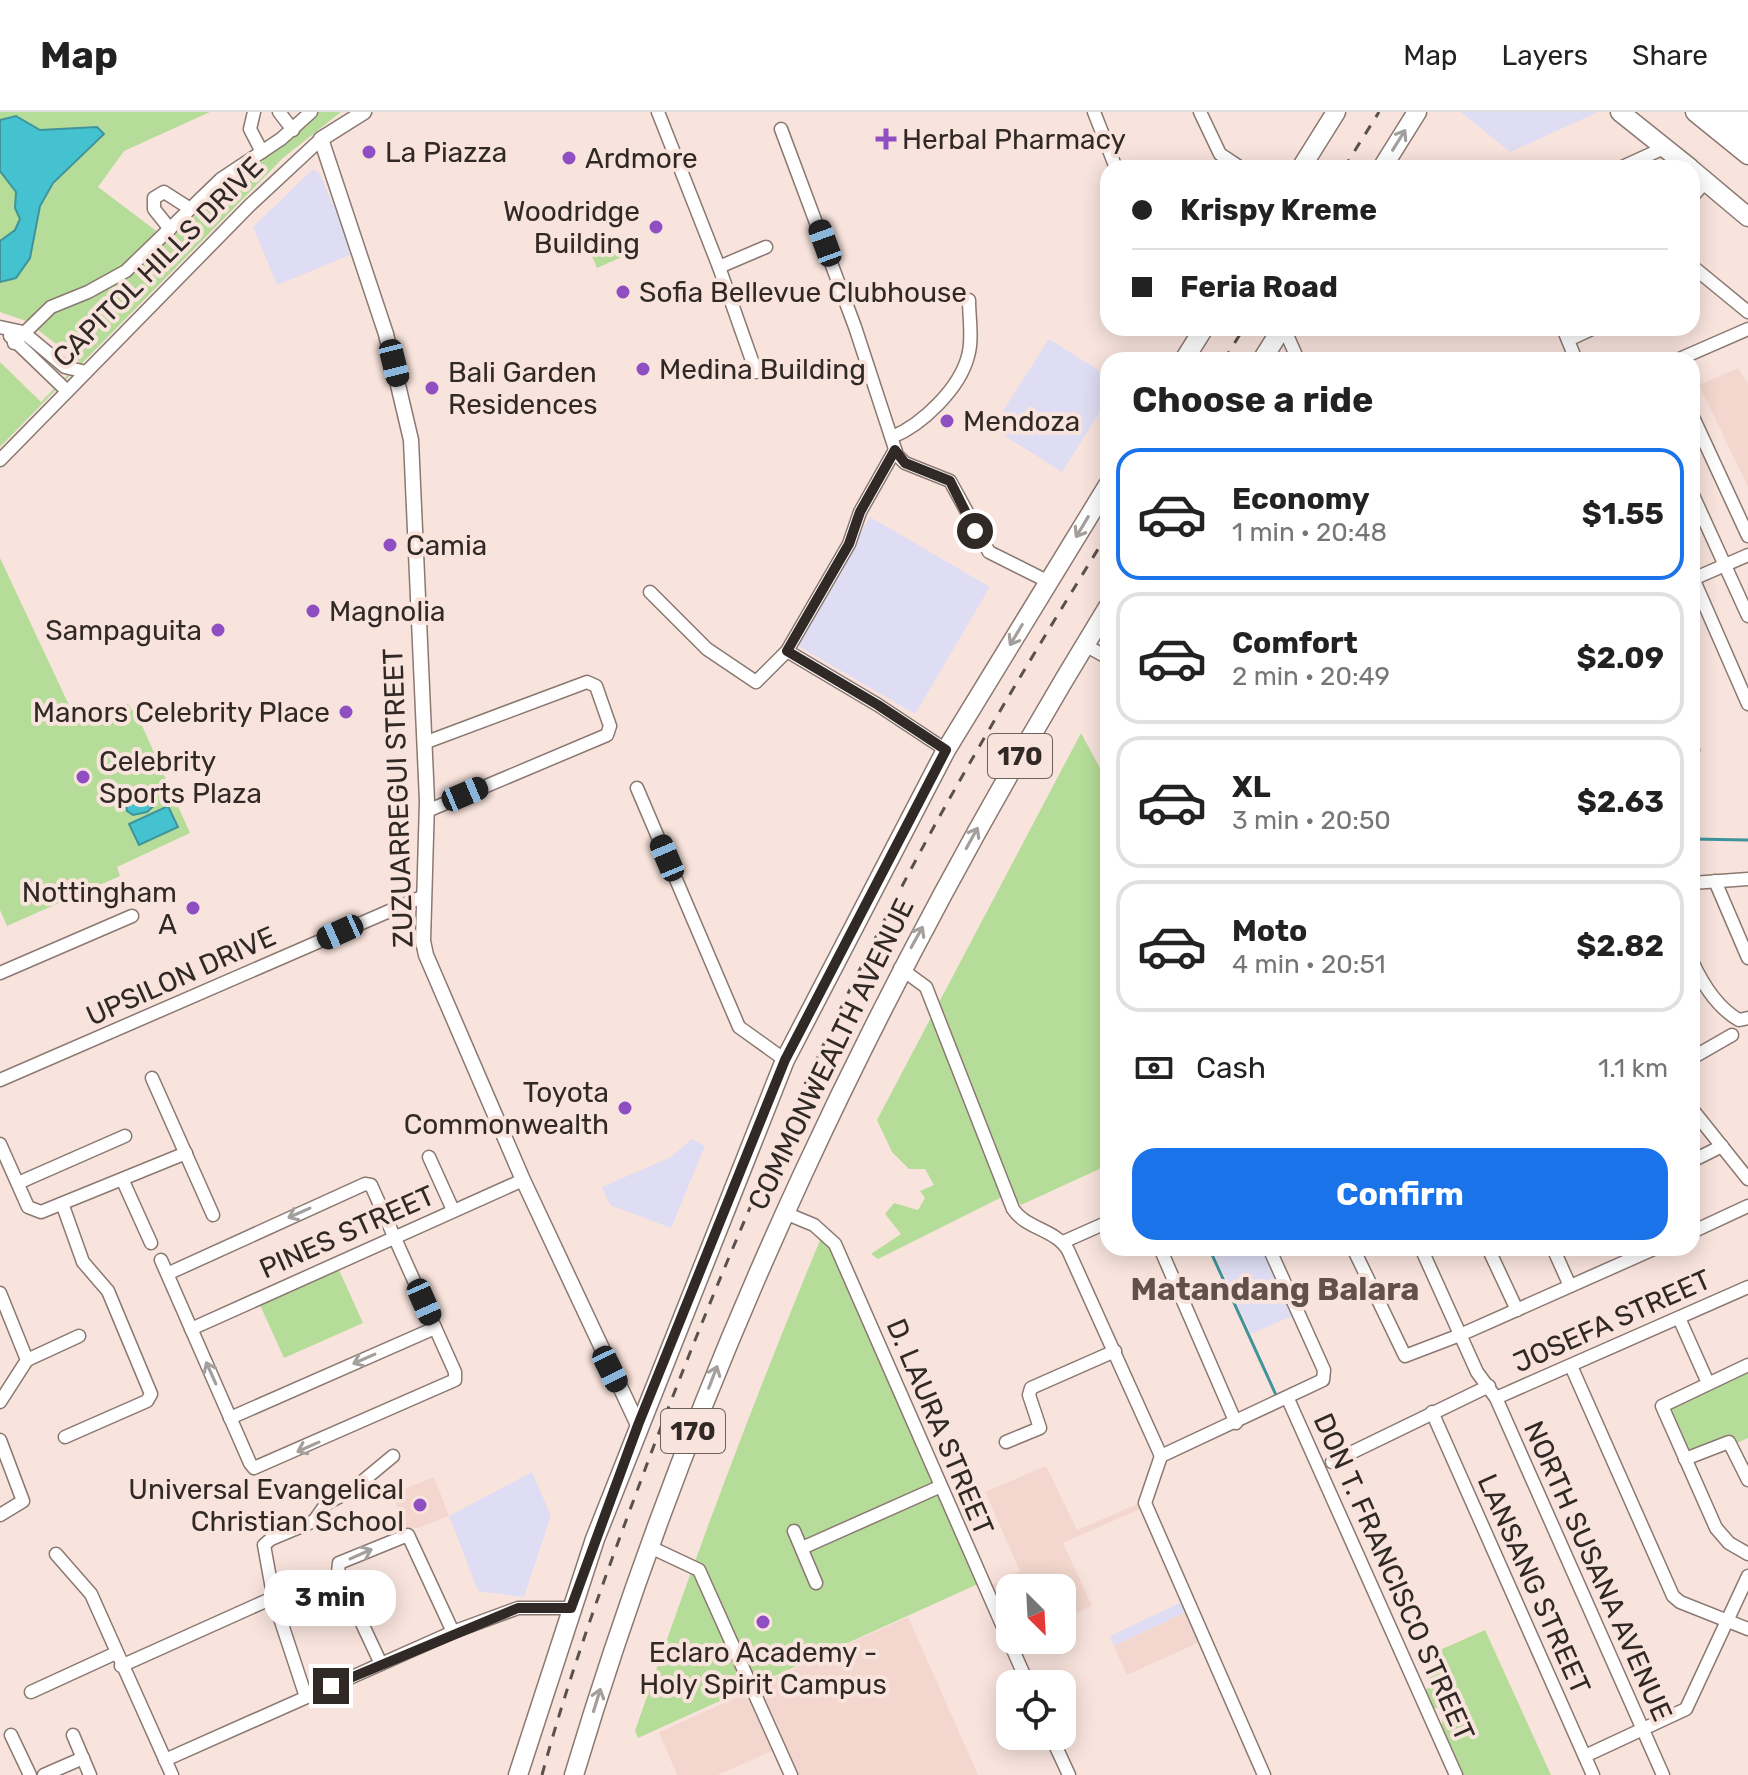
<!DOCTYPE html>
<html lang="en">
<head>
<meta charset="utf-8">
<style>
	:root { --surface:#fff; --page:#f2f2f2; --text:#222; --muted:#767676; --line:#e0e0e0; --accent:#1a73e8 }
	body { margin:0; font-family:Rubik,sans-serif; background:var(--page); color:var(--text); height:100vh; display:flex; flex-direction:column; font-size:30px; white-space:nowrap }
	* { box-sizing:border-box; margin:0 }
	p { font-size:26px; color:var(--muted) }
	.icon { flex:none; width:44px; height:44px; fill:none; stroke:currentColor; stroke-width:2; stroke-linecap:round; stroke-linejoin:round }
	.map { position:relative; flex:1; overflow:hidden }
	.details { position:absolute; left:1100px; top:240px; width:600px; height:904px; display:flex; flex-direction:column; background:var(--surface); border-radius:24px; box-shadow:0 4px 20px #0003 }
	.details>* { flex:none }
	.hud { position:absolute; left:1100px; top:48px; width:600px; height:176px; border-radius:24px; box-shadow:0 4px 20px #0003; display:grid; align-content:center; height:176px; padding:0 32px; background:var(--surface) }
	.needle { width:52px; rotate:156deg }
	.tools { position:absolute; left:996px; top:1462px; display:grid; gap:16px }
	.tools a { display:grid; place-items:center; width:80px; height:80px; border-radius:16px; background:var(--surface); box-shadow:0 4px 20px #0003; font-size:40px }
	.end { position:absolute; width:36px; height:36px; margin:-18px; border:10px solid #312926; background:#fff; box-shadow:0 0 0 4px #fff }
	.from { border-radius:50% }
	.bubble { position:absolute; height:56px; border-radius:24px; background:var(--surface); box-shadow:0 4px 20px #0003; font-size:26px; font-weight:700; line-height:56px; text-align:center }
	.car { position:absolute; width:24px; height:48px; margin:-24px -12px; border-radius:10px; box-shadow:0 0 6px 2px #0007; background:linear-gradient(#222 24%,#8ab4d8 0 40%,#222 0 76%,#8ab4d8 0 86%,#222 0) }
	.hud b { display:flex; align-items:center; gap:28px; height:76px; font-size:30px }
	.hud b+b { border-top:2px solid var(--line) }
	.hud i { width:20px; height:20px; background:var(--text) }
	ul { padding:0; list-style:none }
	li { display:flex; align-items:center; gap:24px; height:132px; margin:0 16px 12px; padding:0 16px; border:4px solid var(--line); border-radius:24px }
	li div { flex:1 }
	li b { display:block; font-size:30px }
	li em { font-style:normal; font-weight:700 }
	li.selected { border-color:var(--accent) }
	li>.icon { width:72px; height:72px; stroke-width:1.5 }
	h2 { padding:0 32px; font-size:36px; line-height:96px }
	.pay { display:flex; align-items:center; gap:20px; height:88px; padding:0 32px; font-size:30px }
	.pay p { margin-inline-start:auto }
	.button { display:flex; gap:16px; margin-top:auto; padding:16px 32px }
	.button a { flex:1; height:92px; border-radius:24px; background:var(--accent); color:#fff; font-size:32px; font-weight:700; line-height:92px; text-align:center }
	header { display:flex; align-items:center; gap:48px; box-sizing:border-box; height:112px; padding:0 40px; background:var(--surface); border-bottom:2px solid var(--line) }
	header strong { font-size:38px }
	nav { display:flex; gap:44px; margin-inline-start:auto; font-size:28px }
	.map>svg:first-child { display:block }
	.commercial { fill:#dfddf3 }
	.built { fill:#f3d7ce }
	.green { fill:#b6dc99 }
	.water { fill:#45c2cf; stroke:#3f949c; stroke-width:2 }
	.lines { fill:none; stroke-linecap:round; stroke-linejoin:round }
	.stream { stroke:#3f949c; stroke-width:3 }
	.minor-casing { stroke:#8a7871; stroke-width:15 }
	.tertiary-casing { stroke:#8a7871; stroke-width:17 }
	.primary-casing { stroke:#8a7871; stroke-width:21 }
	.minor { stroke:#fff; stroke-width:12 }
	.tertiary { stroke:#fff; stroke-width:14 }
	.primary { stroke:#fff; stroke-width:18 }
	.rail { stroke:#5a504c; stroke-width:3; stroke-dasharray:10 10; stroke-linecap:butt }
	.oneway { stroke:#a29f9d }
	.route { stroke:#312926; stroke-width:10 }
	.poi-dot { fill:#904ec3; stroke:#f9e4dd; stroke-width:3 }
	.labels { text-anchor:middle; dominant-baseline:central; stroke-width:8; stroke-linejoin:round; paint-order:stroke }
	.shield { fill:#f9e4dd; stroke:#6d615d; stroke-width:2 }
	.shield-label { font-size:26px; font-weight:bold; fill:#312926 }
	.poi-label { font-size:28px; fill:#312926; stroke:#f9e4dd; text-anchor:start }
	.street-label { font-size:28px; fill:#312926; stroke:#f9e4dd }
	.quarter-label { font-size:32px; font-weight:bold; fill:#61514a; stroke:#f9e4dd }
</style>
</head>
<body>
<header>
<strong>Map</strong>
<nav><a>Map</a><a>Layers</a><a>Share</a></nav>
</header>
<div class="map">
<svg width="1748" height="1663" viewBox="0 0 1748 1663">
	<rect width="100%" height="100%" fill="#f9e4dd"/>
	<!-- commercial -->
	<g class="commercial">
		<polygon points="1461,0 1595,0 1596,1 1510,40"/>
		<polygon points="313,57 319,61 355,141 277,173 253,115"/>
		<polygon points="1049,227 1108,264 1108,287 1062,360 992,316"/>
		<polygon points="870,405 990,475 915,602 795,532"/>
		<polygon points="692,1027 705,1034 671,1116 610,1093 602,1075 671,1045"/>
		<polygon points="1212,1136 1264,1136 1295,1203 1251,1222"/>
		<polygon points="532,1360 551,1404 524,1485 478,1479 449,1404"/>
		<polygon points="1186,1488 1190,1498 1114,1534 1110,1524"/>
	</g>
	<!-- built -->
	<g class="built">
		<polygon points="1738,256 1748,272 1748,375 1699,273"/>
		<polygon points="1046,1354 1077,1418 1138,1392 1140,1397 1063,1431 1092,1494 1062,1508 1062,1476 1010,1476 1010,1512 992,1473 1020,1459 985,1380"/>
		<polygon points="434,1365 449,1404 419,1416 406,1416 392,1382"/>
		<polygon points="1190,1498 1204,1528 1127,1563 1114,1534"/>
		<polygon points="908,1505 978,1663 799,1663 758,1573"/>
		<polygon points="746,1581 772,1639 718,1663 677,1663 659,1620"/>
	</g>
	<!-- green -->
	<g class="green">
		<polygon points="0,0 210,0 124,39 98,75 167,127 318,0 341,0 283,46 0,335 0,250 41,290 80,250 26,209 0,200"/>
		<polygon points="617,126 624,144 597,156 589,138"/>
		<polygon points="0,446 76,608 128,592 140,609 190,721 117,755 120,764 7,814 0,798"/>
		<polygon points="1081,621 1108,671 1108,1053 1021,1093 1010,1081 878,1147 871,1142 901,1122 885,1102 894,1091 918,1098 925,1086 920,1079 934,1073 925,1057 909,1057 892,1040 877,1008"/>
		<path d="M821,1126L832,1132L978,1472L638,1626L635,1619C692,1453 753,1289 821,1126Z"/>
		<polygon points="339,1158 363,1211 284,1246 260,1193"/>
		<polygon points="1748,1259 1748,1326 1735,1332 1730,1324 1690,1341 1670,1294"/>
		<polygon points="1485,1518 1551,1663 1461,1663 1441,1617 1444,1601 1440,1595 1433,1597 1423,1579 1432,1574 1429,1564 1448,1554 1440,1538"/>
	</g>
	<!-- water -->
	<g class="water">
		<polygon points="16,4 40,18 97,15 104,22 53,71 40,94 30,146 16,166 0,170 0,129 15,118 20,107 15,96 16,80 0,59 0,8"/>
		<polygon points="143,676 157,691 147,700 133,703 127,699 125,684"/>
		<polygon points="168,694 178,715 139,733 129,712"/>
	</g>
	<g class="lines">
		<!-- stream -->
		<g class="stream">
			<polyline points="1692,727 1748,728"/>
			<polyline points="1209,1136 1276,1283"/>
		</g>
		<defs>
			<g id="minor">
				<polyline points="254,0 250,17 262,40"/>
				<polyline points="279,0 293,18"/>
				<polyline points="658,0 719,155 756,260"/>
				<polyline points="1094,0 1116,56"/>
				<polyline points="1200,0 1220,42 1241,56"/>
				<polyline points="781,17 855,215 897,343 905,351 950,369 989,440 1049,470"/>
				<polyline points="1620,56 1664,36"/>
				<polyline points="1692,85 1706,69"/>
				<polyline points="170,117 154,97 154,86 164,80 189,96"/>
				<polyline points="1692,154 1748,200"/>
				<polyline points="719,155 766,135"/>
				<polyline points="0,215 23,220 65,255 86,260"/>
				<polyline points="1284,216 1298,248"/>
				<polyline points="1563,216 1576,248"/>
				<polyline points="10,224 67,279"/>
				<polyline points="1568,228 1594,216"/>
				<polyline points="14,231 51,195 88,180 126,159 221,67 281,27 311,0"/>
				<polyline points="1677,248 1748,217"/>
				<polyline points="1692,303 1748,424"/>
				<path d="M892,325C922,313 960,276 968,244C973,227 969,206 969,188"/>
				<polyline points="0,348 249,94 321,27"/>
				<polyline points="1692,381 1748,504"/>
				<polyline points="1692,464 1748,592"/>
				<polyline points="1693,467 1748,443"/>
				<polyline points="650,480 707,537 756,570 787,539 849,432 860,400 895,338"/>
				<polyline points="1085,533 1108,546"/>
				<polyline points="787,539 878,593 946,638"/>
				<polyline points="424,631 587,570 596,574 610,614 607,623 427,699"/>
				<polyline points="1692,636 1693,638"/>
				<polyline points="637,676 739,915 785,948"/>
				<polyline points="1715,769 1748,846"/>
				<polyline points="1692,771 1748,767"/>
				<path d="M1692,849C1702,871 1718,896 1739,908L1748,906"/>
				<path d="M900,856L926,875L1013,1097C1026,1117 1055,1117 1068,1138L1161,1344"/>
				<polyline points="0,861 132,804"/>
				<polyline points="1692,946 1732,923"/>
				<polyline points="152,966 213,1103"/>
				<polyline points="0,968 424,784"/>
				<polyline points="1692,997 1748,1067"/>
				<polyline points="0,1032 28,1095 41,1100 186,1041"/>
				<polyline points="429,1045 453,1098"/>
				<polyline points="1692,1049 1722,1034"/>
				<polyline points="123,1069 151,1131"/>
				<polyline points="18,1071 125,1024"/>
				<polyline points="63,1094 83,1150 108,1179 151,1282 147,1289 65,1325"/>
				<polyline points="785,1101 814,1113 835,1132 1028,1572"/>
				<polyline points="1692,1120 1748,1094"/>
				<polyline points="1063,1130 1108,1110"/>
				<polyline points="1160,1136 1236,1311"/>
				<polyline points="1353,1136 1405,1244 1460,1223 1656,1136"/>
				<polyline points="1421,1136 1477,1260 1496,1286 1663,1663"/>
				<polyline points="1488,1136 1517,1198"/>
				<polyline points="1553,1136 1570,1174"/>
				<polyline points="161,1148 250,1351 254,1356 455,1268 455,1260 371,1073 365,1072 167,1162"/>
				<polyline points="0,1181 27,1248 0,1290"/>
				<polyline points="1679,1206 1708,1271"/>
				<polyline points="191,1217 523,1068"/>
				<polyline points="27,1248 79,1224"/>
				<polyline points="1748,1253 1662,1294 1716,1416 1729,1431 1748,1442"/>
				<polyline points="1571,1254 1673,1484 1680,1490 1748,1517"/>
				<polyline points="1496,1286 1748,1175"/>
				<polyline points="1288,1287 1456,1663"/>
				<polyline points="1432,1300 1593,1663"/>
				<polyline points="230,1306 435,1216"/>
				<polyline points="0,1328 23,1389 0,1403"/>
				<polyline points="1006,1330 1040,1316 1029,1283 1031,1276 1115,1239"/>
				<polyline points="1161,1344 1145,1391 1264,1663"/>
				<polyline points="1161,1344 1323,1268 1324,1258 1269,1136"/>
				<polyline points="1685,1347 1729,1330 1748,1368"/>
				<polyline points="1332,1350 1489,1274"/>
				<polyline points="794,1419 816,1471"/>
				<polyline points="648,1434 699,1458 791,1663"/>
				<polyline points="802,1436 939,1375"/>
				<polyline points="56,1442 91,1482 172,1663"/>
				<polyline points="381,1552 338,1460 339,1451 408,1423 453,1520"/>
				<polyline points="121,1554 268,1488 274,1488"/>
				<polyline points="31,1580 116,1541"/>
				<polyline points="306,1585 274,1488 264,1433 271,1427 314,1409 327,1391 352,1378 393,1344"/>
				<polyline points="11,1623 30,1663"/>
				<polyline points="73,1623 90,1663"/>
				<polyline points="1051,1624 1069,1663"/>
				<polyline points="1585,1644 1686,1597 1748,1464"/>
				<polyline points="165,1648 453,1520 518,1496 571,1496"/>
				<polyline points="44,1663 83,1646"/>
			</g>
			<polyline id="tertiary" points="364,0 321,27 386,222 411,328 427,689 423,829 426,843 523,1068 638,1313"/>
			<g id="primary">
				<polyline points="1620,0 1690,56"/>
				<polyline points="1695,0 1748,43"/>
				<polyline points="1717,0 1748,25"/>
				<polyline points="1740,0 1748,7"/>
				<polyline points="1301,56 1336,0"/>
				<polyline points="1382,56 1417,0"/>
				<polyline points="1692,58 1748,105"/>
				<polyline points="1184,248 1204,216"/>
				<polyline points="1262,248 1282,216"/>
				<polyline points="518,1663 595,1427 785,948 946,638 1108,373"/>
				<path d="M574,1663C699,1247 882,864 1108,495"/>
			</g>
		</defs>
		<!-- minor casing -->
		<use href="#minor" class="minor-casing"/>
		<!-- tertiary casing -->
		<use href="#tertiary" class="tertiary-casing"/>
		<!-- primary casing -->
		<use href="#primary" class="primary-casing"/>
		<!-- minor -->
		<use href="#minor" class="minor"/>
		<!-- tertiary -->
		<use href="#tertiary" class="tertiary"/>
		<!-- primary -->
		<use href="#primary" class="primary"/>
		<!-- rail -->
		<g class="rail">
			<polyline points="1344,56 1379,0"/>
			<polyline points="1224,248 1244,216"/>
			<path d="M542,1663C571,1555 611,1449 650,1344C715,1172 787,1003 869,839C940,695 1024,557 1108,421"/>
		</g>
	</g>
	<!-- one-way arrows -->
	<defs><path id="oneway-shaft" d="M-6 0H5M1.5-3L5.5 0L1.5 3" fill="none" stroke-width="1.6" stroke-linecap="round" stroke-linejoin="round" transform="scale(2)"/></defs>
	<g class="oneway">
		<use href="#oneway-shaft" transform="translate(1399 28) rotate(-58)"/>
		<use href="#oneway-shaft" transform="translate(1082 415) rotate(121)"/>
		<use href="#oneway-shaft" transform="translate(1016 523) rotate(121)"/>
		<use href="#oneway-shaft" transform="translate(972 726) rotate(-61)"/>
		<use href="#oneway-shaft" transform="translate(917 825) rotate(-61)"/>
		<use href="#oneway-shaft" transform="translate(299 1101) rotate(156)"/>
		<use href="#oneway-shaft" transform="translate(364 1247) rotate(156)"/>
		<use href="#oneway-shaft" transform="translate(211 1261) rotate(-114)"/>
		<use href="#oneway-shaft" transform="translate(713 1265) rotate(-69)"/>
		<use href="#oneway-shaft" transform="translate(308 1335) rotate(156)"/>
		<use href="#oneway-shaft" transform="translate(361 1442) rotate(-24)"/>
		<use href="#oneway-shaft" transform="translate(597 1588) rotate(-73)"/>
	</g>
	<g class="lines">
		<!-- route -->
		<polyline class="route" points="331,1574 518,1496 571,1496 638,1313 785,948 946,638 878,593 787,539 849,432 860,400 895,338 905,351 950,369 975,419"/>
	</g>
	<!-- markers -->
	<g class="poi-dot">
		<path d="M882 15h8v8h8v8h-8v8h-8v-8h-8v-8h8z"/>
		<circle cx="369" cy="40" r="8"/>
		<circle cx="569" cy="46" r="8"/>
		<circle cx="656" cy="115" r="8"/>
		<circle cx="623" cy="180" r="8"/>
		<circle cx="643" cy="257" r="8"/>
		<circle cx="432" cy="276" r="8"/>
		<circle cx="947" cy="309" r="8"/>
		<circle cx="390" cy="433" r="8"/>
		<circle cx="313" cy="499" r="8"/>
		<circle cx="218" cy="518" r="8"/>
		<circle cx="346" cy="600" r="8"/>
		<circle cx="83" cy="665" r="8"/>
		<circle cx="193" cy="796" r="8"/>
		<circle cx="625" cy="996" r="8"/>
		<circle cx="420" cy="1393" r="8"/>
		<circle cx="763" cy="1510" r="8"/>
	</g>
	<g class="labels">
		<!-- shield labels -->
		<g class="shield">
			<rect x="988" y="622" width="64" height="44" rx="6"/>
			<rect x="661" y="1297" width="64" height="44" rx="6"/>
		</g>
		<g class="shield-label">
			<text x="1020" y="644">170</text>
			<text x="693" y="1319">170</text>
		</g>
		<!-- poi labels -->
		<g class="poi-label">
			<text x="902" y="27">Herbal Pharmacy</text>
			<text x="385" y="40">La Piazza</text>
			<text x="585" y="46">Ardmore</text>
			<text x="640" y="99" text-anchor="end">Woodridge<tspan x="640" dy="32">Building</tspan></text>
			<text x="639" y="180">Sofia Bellevue Clubhouse</text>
			<text x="659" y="257">Medina Building</text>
			<text x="448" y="260">Bali Garden<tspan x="448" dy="32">Residences</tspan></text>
			<text x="963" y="309">Mendoza</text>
			<text x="406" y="433">Camia</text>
			<text x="329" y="499">Magnolia</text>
			<text x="202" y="518" text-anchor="end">Sampaguita</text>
			<text x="330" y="600" text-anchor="end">Manors Celebrity Place</text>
			<text x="99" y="649">Celebrity<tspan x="99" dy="32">Sports Plaza</tspan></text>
			<text x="177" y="780" text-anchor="end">Nottingham<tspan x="177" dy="32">A</tspan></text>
			<text x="609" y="980" text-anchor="end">Toyota<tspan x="609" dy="32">Commonwealth</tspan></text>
			<text x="404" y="1377" text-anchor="end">Universal Evangelical<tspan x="404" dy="32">Christian School</tspan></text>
			<text x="763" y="1540" text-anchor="middle">Eclaro Academy -<tspan x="763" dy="32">Holy Spirit Campus</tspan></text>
		</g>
		<!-- street labels -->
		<g class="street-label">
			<text transform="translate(158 150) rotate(-45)">CAPITOL HILLS DRIVE</text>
			<text transform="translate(398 686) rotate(-92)">ZUZUARREGUI STREET</text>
			<text transform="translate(181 864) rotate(-24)">UPSILON DRIVE</text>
			<text transform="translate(831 942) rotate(-64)">COMMONWEALTH AVENUE</text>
			<text transform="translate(347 1120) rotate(-24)">PINES STREET</text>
			<text transform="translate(1612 1209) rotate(-24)">JOSEFA STREET</text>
			<text transform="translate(940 1315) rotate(67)">D. LAURA STREET</text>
			<text transform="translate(1598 1459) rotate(66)">NORTH SUSANA AVENUE</text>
			<text transform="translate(1394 1465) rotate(66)">DON T. FRANCISCO STREET</text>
			<text transform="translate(1534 1472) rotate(66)">LANSANG STREET</text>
		</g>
		<!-- quarter labels -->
		<g class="quarter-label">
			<text x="1275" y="1177">Matandang Balara</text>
		</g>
	</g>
</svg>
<div class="tools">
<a><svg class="needle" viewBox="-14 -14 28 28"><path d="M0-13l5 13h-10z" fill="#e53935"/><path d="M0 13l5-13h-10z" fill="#767676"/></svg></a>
<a><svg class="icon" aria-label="locate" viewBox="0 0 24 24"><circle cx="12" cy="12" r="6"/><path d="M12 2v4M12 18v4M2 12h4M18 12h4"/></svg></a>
</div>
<i class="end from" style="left:975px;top:419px"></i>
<i class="end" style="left:331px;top:1574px"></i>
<div class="bubble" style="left:264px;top:1458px;width:132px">3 min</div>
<i class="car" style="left:825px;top:131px;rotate:340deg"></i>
<i class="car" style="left:394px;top:251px;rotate:166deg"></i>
<i class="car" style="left:465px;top:682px;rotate:67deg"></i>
<i class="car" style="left:667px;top:746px;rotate:337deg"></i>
<i class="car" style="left:340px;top:820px;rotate:246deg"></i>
<i class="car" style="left:424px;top:1190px;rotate:156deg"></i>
<i class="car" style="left:610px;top:1257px;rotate:154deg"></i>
<div class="hud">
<b><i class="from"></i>Krispy Kreme</b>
<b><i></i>Feria Road</b>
</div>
<section class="details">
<h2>Choose a ride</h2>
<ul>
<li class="selected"><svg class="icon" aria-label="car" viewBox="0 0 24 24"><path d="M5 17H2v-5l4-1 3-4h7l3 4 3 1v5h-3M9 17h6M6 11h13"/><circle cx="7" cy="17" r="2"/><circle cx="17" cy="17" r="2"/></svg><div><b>Economy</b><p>1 min · 20:48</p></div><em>$1.55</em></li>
<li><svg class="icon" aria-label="car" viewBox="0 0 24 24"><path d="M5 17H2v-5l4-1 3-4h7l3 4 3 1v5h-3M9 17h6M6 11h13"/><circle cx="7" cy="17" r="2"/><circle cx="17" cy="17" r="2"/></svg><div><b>Comfort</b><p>2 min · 20:49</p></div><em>$2.09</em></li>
<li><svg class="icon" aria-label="car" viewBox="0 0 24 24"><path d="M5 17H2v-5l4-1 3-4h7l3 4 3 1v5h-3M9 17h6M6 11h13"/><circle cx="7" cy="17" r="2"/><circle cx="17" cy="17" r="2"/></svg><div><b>XL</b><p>3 min · 20:50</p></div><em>$2.63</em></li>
<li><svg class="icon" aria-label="car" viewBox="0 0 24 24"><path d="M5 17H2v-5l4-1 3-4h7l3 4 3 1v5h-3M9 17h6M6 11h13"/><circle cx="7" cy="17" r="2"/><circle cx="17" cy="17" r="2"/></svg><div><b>Moto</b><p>4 min · 20:51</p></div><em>$2.82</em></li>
</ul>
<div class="pay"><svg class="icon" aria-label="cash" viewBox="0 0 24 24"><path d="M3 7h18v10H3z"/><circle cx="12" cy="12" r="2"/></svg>Cash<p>1.1 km</p></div>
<div class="button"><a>Confirm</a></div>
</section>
</div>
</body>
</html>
